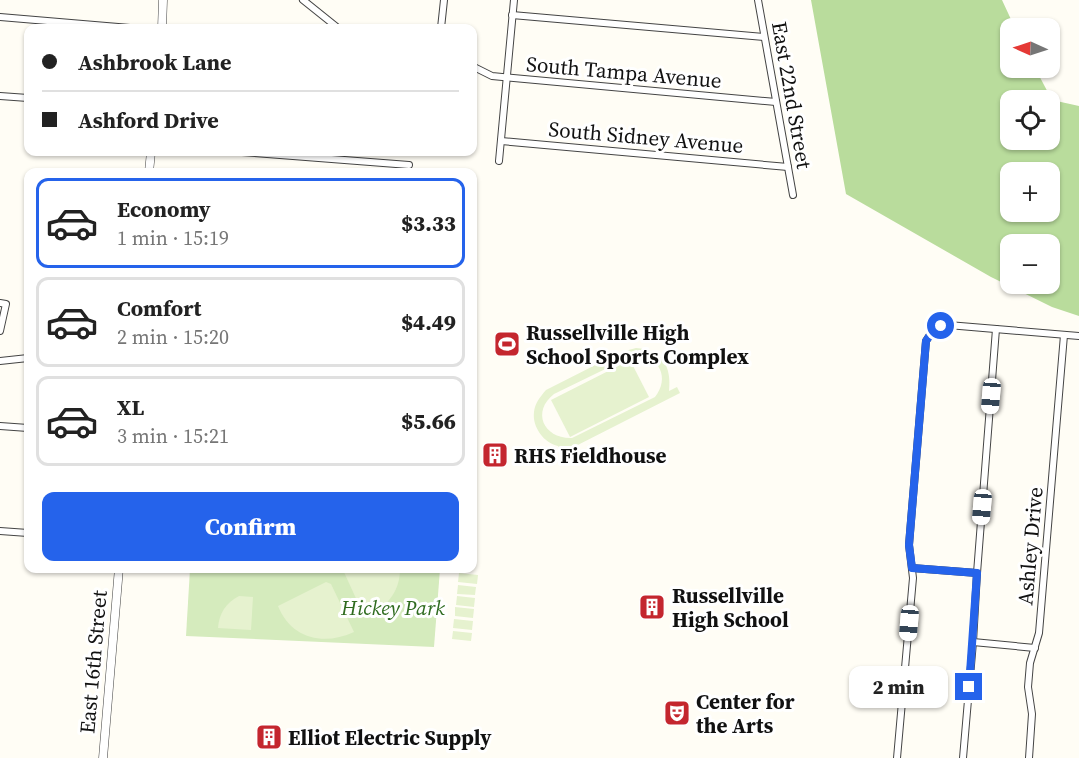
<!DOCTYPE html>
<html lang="en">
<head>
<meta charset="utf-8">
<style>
	:root { --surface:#fff; --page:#f6f6f6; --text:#222; --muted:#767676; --line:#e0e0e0; --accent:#2563eb }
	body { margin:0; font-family:"Source Serif 4",serif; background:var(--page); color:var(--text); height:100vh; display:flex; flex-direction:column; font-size:22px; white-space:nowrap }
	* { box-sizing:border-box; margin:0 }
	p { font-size:20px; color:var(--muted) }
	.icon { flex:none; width:33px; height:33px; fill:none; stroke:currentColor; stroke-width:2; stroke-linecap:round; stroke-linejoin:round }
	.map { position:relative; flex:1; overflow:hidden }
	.drawer { position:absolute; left:24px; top:168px; width:453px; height:405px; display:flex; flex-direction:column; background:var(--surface); border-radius:12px; box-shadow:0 2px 4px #0004 }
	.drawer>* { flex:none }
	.hud { position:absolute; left:24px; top:24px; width:453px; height:132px; border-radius:12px; box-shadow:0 2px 4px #0004; display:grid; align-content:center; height:132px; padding:0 18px; background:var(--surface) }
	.needle { width:39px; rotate:273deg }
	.fabs { position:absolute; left:1000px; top:18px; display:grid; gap:12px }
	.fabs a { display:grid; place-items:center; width:60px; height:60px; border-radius:12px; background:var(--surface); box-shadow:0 2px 4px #0004; font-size:30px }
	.end { position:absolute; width:27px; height:27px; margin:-14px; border:8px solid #2563eb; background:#fff; box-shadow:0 0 0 3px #fff }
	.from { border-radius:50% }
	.bubble { position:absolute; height:42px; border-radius:12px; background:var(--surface); box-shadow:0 2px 4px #0004; font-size:20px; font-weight:800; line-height:42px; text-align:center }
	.car { position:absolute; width:18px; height:36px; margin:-18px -9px; border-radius:8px; box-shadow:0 0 4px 2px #0007; background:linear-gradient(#fff 24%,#345 0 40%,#fff 0 76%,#345 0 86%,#fff 0) }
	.hud b { display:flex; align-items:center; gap:21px; height:57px; font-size:22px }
	.hud b+b { border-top:2px solid var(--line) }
	.hud i { width:15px; height:15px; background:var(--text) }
	ul { padding:10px 0 0; list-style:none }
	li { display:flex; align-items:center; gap:18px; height:90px; margin:0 12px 9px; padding:0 6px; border:3px solid var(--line); border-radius:12px }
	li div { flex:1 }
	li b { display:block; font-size:22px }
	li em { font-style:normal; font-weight:800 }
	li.selected { border-color:var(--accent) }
	li>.icon { width:54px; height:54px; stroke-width:1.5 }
	.button { display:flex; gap:12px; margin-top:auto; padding:12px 18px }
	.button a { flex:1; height:69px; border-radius:12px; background:var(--accent); color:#fff; font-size:24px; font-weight:800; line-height:69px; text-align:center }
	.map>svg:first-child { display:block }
	.green { fill:#d5ebbd }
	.forest { fill:#b9dc9c; fill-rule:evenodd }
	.pitch { fill:#e6f2cf; fill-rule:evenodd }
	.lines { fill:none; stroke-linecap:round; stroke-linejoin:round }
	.minor-casing { stroke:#444; stroke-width:8 }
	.tertiary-casing { stroke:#444; stroke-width:9 }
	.minor { stroke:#fff; stroke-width:6 }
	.tertiary { stroke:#fff; stroke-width:8 }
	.route { stroke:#2563eb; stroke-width:8 }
	.labels { text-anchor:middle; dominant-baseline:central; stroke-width:6; stroke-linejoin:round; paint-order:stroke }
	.street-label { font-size:21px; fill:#111; stroke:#fff }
	.poi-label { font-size:21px; font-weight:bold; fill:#111; stroke:#fff; text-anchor:start }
	.park-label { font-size:21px; font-style:italic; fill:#2f6b1f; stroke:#fff }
</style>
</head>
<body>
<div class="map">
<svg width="1079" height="758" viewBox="0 0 1079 758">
	<rect width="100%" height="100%" fill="#fffdf5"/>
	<!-- green -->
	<polygon class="green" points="190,569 440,569 434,647 186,636"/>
	<!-- forest -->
	<path class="forest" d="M811,0H1002L1015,28H1011V68H1035L1052,100L1079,106V316L1052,307L991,277L846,194ZM1011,100H1050V140H1011ZM1011,172H1050V212H1011ZM1011,244H1050V284H1011Z"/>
	<!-- pitch -->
	<g class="pitch">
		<path d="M636,348C662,349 672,367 669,391L677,387L680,393L562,453L558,446C544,443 532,427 534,412C535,403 540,397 546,390L621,352ZM632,356C658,353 671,377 655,397L572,438C544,439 531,412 554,394Z"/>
		<polygon points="630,360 649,397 570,437 551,400"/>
		<path d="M344,568L400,569C400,593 385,608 365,618L343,570Z"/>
		<polygon points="459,573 478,575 477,584 458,582"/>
		<path d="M326,582L331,584L354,632C324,646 291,639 278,606Z"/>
		<polygon points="458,585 476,587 475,595 457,594"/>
		<path d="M239,596L253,597L251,630L218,628C219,613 226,603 239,596Z"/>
		<polygon points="457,596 475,598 474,607 456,605"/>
		<polygon points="455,607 474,609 473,618 455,616"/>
		<polygon points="454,619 473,621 472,630 453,628"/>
		<polygon points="453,631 472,633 471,641 452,639"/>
	</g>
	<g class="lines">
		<defs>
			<g id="minor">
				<polyline points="303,0 338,28"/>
				<polyline points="758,0 793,195"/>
				<polyline points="512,15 764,37"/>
				<polyline points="0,17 130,28"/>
				<polyline points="441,28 444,0"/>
				<polyline points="472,66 492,76 776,102"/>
				<polyline points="0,96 28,98"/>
				<polyline points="501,141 788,167"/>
				<polyline points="242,152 409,165"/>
				<polyline points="499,161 514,0"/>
				<polyline points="0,303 6,304 0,331"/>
				<polyline points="0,361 28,358"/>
				<polyline points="0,426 28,428"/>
				<polyline points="0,531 28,533"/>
				<polyline points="912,568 977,573"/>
				<polyline points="973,642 1035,648"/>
				<path d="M897,758L913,578L909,545L926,341C932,331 937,326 948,325L1079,336"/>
				<polyline points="963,758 973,642 977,573 996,329"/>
				<polyline points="1029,758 1032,714 1028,687 1030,663 1039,633 1064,335"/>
			</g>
			<g id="tertiary">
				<polyline points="162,28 163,0"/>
				<polyline points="149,172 151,152"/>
				<polyline points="103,758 119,568"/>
			</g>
		</defs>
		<!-- minor casing -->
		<use href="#minor" class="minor-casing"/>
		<!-- tertiary casing -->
		<use href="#tertiary" class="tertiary-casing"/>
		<!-- minor -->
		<use href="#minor" class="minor"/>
		<!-- tertiary -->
		<use href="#tertiary" class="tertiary"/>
	</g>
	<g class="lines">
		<!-- route -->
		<polyline class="route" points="941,326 933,331 926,341 909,545 912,568 977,573 969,687"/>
	</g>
	<!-- icons -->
	<defs>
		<symbol id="stadium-square" viewBox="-11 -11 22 22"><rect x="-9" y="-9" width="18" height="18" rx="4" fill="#c4262e" stroke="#fff"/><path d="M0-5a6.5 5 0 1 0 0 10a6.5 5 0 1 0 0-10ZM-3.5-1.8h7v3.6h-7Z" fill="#fff"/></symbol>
		<symbol id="building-square" viewBox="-11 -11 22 22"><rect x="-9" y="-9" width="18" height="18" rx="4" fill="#c4262e" stroke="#fff"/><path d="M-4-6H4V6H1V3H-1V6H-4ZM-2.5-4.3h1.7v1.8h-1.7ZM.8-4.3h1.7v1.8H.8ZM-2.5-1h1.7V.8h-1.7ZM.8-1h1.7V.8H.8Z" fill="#fff"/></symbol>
		<symbol id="theatre-square" viewBox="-11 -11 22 22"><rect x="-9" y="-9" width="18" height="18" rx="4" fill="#c4262e" stroke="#fff"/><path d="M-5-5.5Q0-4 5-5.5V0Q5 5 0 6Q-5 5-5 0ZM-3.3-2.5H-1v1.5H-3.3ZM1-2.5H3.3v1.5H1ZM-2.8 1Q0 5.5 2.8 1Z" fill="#fff"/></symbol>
	</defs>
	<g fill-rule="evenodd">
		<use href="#stadium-square" x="492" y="329" width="30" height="30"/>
		<use href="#building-square" x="480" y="440" width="30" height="30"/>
		<use href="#building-square" x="637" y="592" width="30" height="30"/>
		<use href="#theatre-square" x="662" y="698" width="30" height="30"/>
		<use href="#building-square" x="254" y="722" width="30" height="30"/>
	</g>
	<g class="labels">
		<!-- street labels -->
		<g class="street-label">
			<text transform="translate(624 72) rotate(5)">South Tampa Avenue</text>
			<text transform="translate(792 95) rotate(80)">East 22nd Street</text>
			<text transform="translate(646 137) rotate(5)">South Sidney Avenue</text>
			<text transform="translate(1030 546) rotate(-85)">Ashley Drive</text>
			<text transform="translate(93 662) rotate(-85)">East 16th Street</text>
		</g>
		<!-- poi labels -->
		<g class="poi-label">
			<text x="526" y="332">Russellville High<tspan x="526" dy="24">School Sports Complex</tspan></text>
			<text x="514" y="455">RHS Fieldhouse</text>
			<text x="672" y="595">Russellville<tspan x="672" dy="24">High School</tspan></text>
			<text x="696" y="701">Center for<tspan x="696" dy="24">the Arts</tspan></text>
			<text x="288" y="737">Elliot Electric Supply</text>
		</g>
		<!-- park labels -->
		<g class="park-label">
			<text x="393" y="607">Hickey Park</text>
		</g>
	</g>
</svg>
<div class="fabs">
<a><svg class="needle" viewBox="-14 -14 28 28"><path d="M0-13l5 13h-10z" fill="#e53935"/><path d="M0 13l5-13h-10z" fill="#767676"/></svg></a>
<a><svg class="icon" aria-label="locate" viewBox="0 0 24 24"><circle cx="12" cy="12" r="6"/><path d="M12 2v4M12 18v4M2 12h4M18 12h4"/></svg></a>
<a>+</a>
<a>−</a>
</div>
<i class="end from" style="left:941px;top:326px"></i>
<i class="end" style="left:969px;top:687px"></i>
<div class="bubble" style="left:849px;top:666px;width:99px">2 min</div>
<i class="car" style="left:991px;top:396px;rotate:185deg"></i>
<i class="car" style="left:982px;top:507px;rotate:185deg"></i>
<i class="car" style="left:909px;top:623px;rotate:185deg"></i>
<div class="hud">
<b><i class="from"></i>Ashbrook Lane</b>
<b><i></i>Ashford Drive</b>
</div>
<section class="drawer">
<ul>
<li class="selected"><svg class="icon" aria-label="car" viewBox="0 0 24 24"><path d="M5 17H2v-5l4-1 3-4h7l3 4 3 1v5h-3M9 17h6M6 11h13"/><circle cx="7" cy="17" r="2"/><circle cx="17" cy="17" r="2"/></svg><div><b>Economy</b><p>1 min · 15:19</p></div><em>$3.33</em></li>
<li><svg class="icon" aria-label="car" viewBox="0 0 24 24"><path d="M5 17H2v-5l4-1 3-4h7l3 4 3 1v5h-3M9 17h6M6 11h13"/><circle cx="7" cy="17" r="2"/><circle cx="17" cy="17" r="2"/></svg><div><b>Comfort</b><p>2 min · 15:20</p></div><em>$4.49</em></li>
<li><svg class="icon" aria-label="car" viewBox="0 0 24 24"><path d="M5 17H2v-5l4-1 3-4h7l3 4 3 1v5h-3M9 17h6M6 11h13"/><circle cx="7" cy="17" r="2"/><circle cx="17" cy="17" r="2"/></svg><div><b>XL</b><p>3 min · 15:21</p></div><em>$5.66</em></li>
</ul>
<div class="button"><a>Confirm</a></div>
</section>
</div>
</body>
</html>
